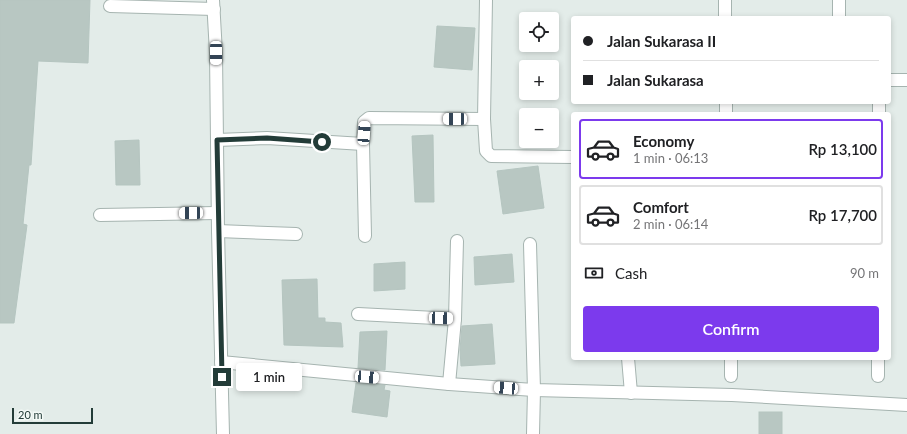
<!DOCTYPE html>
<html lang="en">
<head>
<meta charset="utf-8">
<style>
	:root { --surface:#fff; --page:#f6f6f6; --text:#202124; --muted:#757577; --line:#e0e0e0; --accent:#7c3aed }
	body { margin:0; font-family:Lato,sans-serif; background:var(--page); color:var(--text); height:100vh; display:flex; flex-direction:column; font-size:15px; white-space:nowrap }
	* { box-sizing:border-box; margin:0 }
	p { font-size:13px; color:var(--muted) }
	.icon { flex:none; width:22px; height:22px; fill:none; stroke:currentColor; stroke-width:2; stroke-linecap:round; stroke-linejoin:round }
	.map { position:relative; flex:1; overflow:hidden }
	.drawer { position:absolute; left:571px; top:112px; width:320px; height:248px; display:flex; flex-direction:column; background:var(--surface); border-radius:4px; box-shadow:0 2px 6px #0003 }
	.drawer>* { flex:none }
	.banner { position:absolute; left:571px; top:16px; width:320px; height:88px; border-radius:4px; box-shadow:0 2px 6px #0003; display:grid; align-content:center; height:88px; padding:0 12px; background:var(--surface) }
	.fabs { position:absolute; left:519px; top:12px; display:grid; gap:8px }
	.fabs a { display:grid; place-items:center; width:40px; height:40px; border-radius:4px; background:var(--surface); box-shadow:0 2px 6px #0003; font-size:20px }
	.scale { position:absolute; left:12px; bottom:10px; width:81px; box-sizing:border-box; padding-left:4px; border:2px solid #233c38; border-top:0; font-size:11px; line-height:14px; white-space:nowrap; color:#233c38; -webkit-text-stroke:3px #f3f9f6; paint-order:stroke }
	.end { position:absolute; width:18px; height:18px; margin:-9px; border:5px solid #233c38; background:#fff; box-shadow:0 0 0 2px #fff }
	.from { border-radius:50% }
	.bubble { position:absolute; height:28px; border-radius:4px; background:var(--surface); box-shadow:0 2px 6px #0003; font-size:13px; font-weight:600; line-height:28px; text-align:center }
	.car { position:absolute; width:12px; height:24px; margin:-12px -6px; border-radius:5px; box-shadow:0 0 3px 1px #0007; background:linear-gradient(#fff 24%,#345 0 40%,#fff 0 76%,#345 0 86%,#fff 0) }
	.banner b { display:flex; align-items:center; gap:14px; height:38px; font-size:15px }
	.banner b+b { border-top:1px solid var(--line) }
	.banner i { width:10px; height:10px; background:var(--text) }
	ul { padding:7px 0 0; list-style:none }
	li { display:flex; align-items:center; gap:12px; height:60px; margin:0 8px 6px; padding:0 4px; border:2px solid var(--line); border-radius:4px }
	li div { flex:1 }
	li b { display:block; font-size:15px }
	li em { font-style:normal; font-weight:600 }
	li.current { border-color:var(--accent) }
	li>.icon { width:36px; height:36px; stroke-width:1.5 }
	.pay { display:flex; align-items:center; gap:10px; height:44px; padding:0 12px; font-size:15px }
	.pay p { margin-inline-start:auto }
	.cta { display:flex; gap:8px; margin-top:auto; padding:8px 12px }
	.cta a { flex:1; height:46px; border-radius:4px; background:var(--accent); color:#fff; font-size:16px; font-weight:600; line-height:46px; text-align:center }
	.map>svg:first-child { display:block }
	.building { fill:#b8c7c2; stroke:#b5c5c0 }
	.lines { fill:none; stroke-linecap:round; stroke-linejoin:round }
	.minor-casing { stroke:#a6b4b0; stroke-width:14 }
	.minor { stroke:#fff; stroke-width:12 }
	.route { stroke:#233c38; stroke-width:5 }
</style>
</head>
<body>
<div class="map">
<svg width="907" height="434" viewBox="0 0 907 434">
	<rect width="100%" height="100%" fill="#e3ece9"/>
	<!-- building -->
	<g class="building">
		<polygon points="0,0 90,0 88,63 38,61 31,165 29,165 23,224 27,225 14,323 0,323"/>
		<polygon points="437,26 475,28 472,70 434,67"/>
		<polygon points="433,135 434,202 415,202 412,136"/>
		<polygon points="139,140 140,185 116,185 115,141"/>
		<polygon points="538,166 544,208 503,214 497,171"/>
		<polygon points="512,254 514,282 475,285 474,257"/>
		<polygon points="405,262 405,289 374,291 374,264"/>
		<polygon points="317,279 318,318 325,318 325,322 341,323 343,347 284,345 282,280"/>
		<polygon points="492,324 495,364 461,366 460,350 462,326"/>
		<polygon points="387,331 385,370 358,368 360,332"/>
		<polygon points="356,383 385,385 384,390 390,391 387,417 352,412"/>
		<rect x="759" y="412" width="23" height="22"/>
	</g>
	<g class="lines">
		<defs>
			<g id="minor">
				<polyline points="213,0 216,53 218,231 223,434"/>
				<polyline points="486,0 484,119 486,151 491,156 573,157"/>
				<polyline points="725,0 725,18"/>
				<polyline points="110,6 214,9"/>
				<polyline points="839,18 839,0"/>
				<polyline points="889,80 907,80"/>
				<polyline points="726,102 726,114"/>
				<polyline points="879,114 879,102"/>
				<polyline points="217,140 267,138 363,144"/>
				<polyline points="100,215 217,213"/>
				<polyline points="218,231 296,234"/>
				<polyline points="365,236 363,144 364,122 369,118 484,119"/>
				<polyline points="530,244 534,390 533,434"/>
				<polyline points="358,314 455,319"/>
				<polyline points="628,358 631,393"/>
				<polyline points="731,358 731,376"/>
				<polyline points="221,362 449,384 534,390 732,395 907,405"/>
				<polyline points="878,376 878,358"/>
				<polyline points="449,384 455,319 457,241"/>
			</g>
		</defs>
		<!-- minor casing -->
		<use href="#minor" class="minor-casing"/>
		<!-- minor -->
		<use href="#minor" class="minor"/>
	</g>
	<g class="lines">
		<!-- route -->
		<polyline class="route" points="222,377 217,140 267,138 322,142"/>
	</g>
</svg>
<div class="fabs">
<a><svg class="icon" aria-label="locate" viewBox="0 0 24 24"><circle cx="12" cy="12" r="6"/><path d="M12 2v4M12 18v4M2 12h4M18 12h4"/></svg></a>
<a>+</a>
<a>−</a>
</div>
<div class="scale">20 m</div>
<i class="end from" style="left:322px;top:142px"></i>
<i class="end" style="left:222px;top:377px"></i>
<div class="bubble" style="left:236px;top:363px;width:66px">1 min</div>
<i class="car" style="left:216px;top:53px;rotate:180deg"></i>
<i class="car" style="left:455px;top:119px;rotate:270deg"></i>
<i class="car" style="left:364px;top:133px;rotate:4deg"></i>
<i class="car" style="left:191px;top:213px;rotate:269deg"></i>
<i class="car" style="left:441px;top:318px;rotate:92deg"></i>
<i class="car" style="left:367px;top:377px;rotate:95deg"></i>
<i class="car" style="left:506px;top:388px;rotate:274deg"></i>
<div class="banner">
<b><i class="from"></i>Jalan Sukarasa II</b>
<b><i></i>Jalan Sukarasa</b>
</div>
<section class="drawer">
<ul>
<li class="current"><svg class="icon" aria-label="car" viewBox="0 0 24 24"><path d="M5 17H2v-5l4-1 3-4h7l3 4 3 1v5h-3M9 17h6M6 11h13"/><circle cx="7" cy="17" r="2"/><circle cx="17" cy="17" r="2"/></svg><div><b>Economy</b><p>1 min · 06:13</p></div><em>Rp 13,100</em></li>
<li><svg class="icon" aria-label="car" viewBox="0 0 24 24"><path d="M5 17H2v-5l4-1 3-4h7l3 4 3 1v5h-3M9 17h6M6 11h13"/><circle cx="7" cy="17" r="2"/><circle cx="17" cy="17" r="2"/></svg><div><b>Comfort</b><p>2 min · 06:14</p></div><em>Rp 17,700</em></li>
</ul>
<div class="pay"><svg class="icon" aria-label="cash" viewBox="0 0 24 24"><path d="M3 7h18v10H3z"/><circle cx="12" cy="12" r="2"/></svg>Cash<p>90 m</p></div>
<div class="cta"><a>Confirm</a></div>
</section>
</div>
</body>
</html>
